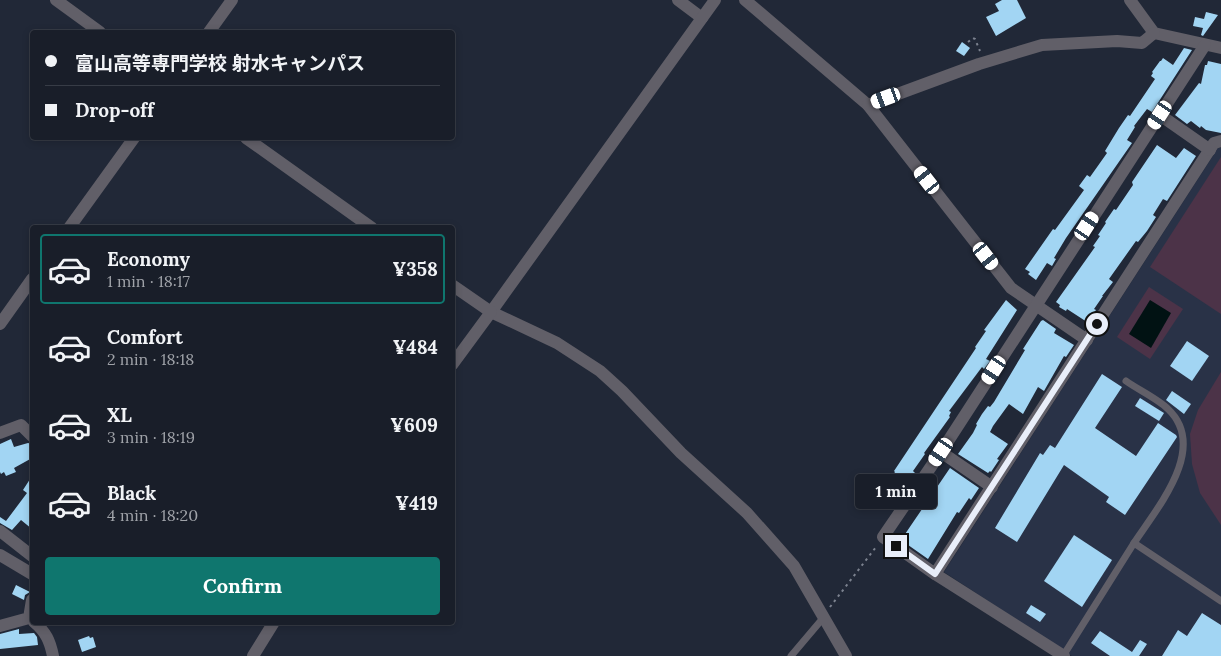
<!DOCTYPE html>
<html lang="en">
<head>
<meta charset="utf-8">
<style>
	:root { --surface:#191e29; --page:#262b35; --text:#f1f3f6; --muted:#9fa2a8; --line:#373c46; --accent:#0f766e }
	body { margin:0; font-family:Lora,"Noto Sans JP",serif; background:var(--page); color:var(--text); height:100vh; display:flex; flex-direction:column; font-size:19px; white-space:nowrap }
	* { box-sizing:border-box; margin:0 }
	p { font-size:16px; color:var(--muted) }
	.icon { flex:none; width:28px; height:28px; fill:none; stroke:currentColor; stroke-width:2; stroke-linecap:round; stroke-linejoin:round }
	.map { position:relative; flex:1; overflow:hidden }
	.panel { position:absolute; left:30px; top:225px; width:425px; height:400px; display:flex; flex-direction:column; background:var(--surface); border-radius:5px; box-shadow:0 2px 8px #0003,0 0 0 1px var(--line) }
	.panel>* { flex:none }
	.guide { position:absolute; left:30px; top:30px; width:425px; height:110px; border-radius:5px; box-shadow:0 2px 8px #0003,0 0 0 1px var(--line); display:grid; align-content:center; height:110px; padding:0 15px; background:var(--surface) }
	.end { position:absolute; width:22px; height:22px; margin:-11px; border:6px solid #e9eef9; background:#111; box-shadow:0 0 0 2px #111 }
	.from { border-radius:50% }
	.bubble { position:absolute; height:35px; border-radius:5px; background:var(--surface); box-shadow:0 2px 8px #0003,0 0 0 1px var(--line); font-size:16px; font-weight:700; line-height:35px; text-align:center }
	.car { position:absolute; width:15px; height:30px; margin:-15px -8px; border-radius:6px; box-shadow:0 0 4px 1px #0007; background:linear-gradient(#fff 24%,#345 0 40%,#fff 0 76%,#345 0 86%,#fff 0) }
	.guide b { display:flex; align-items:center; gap:18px; height:48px; font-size:19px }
	.guide b+b { border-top:1px solid var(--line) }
	.guide i { width:12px; height:12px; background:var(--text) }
	ul { padding:9px 0 0; list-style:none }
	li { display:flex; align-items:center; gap:15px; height:70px; margin:0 10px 8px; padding:0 5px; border:2px solid transparent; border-radius:5px }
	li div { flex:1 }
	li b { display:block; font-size:19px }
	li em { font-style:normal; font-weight:700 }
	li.on { border-color:var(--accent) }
	li>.icon { width:45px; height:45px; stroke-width:1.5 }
	.button { display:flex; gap:10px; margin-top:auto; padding:10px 15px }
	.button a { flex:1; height:58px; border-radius:5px; background:var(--accent); color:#fff; font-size:20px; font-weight:700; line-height:58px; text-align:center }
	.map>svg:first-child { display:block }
	.built { fill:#293247 }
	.green { fill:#4c3348 }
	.water { fill:#011213 }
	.building { fill:#a2d5f3 }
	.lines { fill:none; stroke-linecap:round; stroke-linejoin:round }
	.path { stroke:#7c828f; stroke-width:2; stroke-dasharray:2.5 4; stroke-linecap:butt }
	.service { stroke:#615f68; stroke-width:7 }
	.minor { stroke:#615f68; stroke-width:12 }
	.tertiary { stroke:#615f68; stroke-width:12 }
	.route { stroke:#e9eef9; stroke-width:6 }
</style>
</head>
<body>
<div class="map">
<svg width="1221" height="656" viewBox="0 0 1221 656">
	<rect width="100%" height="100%" fill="#212837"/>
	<!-- built -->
	<polygon class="built" points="1218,148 1221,148 1221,656 1072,656 944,572"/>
	<!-- green -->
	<g class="green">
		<polygon points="1221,157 1221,314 1150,267"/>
		<polygon points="1149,287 1183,309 1150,359 1117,337"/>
		<polygon points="1221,372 1221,525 1200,493 1192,464 1190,434 1198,410"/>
	</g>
	<!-- water -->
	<polygon class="water" points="1150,300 1171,313 1151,348 1129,334"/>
	<!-- building -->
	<g class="building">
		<polygon points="1002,0 1017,0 1026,18 996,36 986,17 999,11 995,4"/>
		<polygon points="1206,12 1218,15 1203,36 1201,35 1203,28 1193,26 1195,17 1204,19"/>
		<polygon points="962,42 970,48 964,56 956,51"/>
		<polygon points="1184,48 1192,50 1152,112 1147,109 1134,126 1135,127 1127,140 1132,143 1066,238 1054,258 1056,259 1052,266 1047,263 1036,280 1028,274 1030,272 1025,269 1053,229 1055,230 1084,190 1079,186 1087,175 1090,177 1107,153 1105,151 1119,128 1128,115 1130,116 1155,79 1151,76 1153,73 1152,72 1160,61 1161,61 1163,58 1173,65"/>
		<polygon points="1208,61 1221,64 1221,133 1206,130 1201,126 1200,128 1191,121 1187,124 1175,115 1199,83 1201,84 1205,65 1207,65"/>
		<polygon points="1157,145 1176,158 1184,148 1196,156 1167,201 1163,199 1153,215 1156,217 1147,231 1138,242 1136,241 1109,279 1113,282 1102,296 1103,296 1094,309 1096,310 1087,322 1067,309 1066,311 1059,307 1060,305 1056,302 1095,247 1093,246 1100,236 1098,235 1106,223 1105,222 1114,209 1116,210 1133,185 1132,182"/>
		<polygon points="1006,300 1017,310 986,359 990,361 984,369 982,367 949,411 951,412 949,416 950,417 924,453 925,454 913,471 915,473 899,495 886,486 895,472 894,471 976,348 975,347 986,331 984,330"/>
		<polygon points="1043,320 1056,329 1054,333 1074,345 1066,357 1064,356 1044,391 1038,387 1023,414 1009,404 993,426 990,432 1008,444 997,459 999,460 991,472 990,471 988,473 958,454 973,433 977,425 976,424 982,414 988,406 990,407 994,402 1022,355 1025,350 1023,349 1041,321"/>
		<polygon points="1187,341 1209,356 1192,381 1170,366"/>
		<polygon points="1102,374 1122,387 1095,428 1136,456 1158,423 1176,435 1177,437 1125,515 1106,502 1109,497 1064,465 1017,542 995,528 1040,453 1043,455 1050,445 1055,448"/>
		<polygon points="1172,391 1191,404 1184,414 1166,400"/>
		<polygon points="1140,398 1164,413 1159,421 1135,406"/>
		<polygon points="11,439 14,447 28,443 32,444 32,458 14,468 16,472 6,476 4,472 1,474 0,472 0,444"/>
		<polygon points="950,468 979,488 971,500 969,498 959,513 957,512 928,559 901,540"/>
		<polygon points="32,476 32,529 21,520 12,530 0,523 0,517 6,521 27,493 23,490"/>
		<polygon points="1074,535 1112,560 1082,607 1044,581"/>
		<polygon points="16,585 30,592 25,595 24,600 12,594"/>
		<polygon points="1031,605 1046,614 1040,622 1026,613"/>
		<polygon points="1202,613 1221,625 1221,656 1162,656 1178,630 1187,636"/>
		<polygon points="19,629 19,634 34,633 37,637 38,645 0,649 0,634"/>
		<polygon points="1100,631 1132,652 1140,640 1147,644 1139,656 1110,656 1091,643"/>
		<polygon points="89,636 90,638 93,637 96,647 82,652 78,640"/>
	</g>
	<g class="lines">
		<!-- path -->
		<g class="path">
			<polyline points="968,42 973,38 975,39 980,51"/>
			<polyline points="830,607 876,547"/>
		</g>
		<!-- service -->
		<g class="service">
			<path d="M1126,381C1137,389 1158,399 1168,409C1209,448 1157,508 1134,543"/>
			<polyline points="791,656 824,617"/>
			<polyline points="1063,656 1134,543 1221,601"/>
		</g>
		<!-- minor -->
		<g class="minor">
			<polyline points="678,0 702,18"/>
			<polyline points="715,0 491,312 557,343 600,371 622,391 681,453 747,513 794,566 846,656"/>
			<polyline points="745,0 868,105 1011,288 1087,340"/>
			<polyline points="1130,0 1154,33 1221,48"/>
			<polyline points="209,32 232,0"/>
			<polyline points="1205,45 941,452 883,537 935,574 1214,143 1221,141"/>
			<polyline points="868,105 979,64 1042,45 1117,41 1142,43 1154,33"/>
			<polyline points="1160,115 1210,150"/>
			<polyline points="69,228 134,138"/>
			<polyline points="0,324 32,279"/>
			<polyline points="0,433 21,425 32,436"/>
			<polyline points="941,452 992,487"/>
			<polyline points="0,531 32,556"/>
			<polyline points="0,555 32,574"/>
			<polyline points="935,574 1064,656"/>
			<path d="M34,622C46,632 50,641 53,656"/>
			<polyline points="0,626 29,618 32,600"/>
		</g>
		<!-- tertiary -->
		<g class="tertiary">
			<polyline points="56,0 100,32"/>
			<polyline points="246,138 372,228"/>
			<polyline points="452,285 491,312 452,365"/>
			<polyline points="253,656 274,622"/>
		</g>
	</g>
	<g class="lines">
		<!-- route -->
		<polyline class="route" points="896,546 935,574 1097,324"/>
	</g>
</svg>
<i class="end from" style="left:1097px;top:324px"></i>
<i class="end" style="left:896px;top:546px"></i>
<div class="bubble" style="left:855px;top:474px;width:82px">1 min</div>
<i class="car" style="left:886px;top:98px;rotate:250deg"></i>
<i class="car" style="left:1160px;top:115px;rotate:213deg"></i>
<i class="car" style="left:927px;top:180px;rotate:322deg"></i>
<i class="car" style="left:1087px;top:226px;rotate:33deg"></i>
<i class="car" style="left:986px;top:256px;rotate:142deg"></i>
<i class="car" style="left:994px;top:370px;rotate:213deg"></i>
<i class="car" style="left:941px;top:452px;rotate:214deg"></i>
<div class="guide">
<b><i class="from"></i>富山高等専門学校 射水キャンパス</b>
<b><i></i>Drop-off</b>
</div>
<section class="panel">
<ul>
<li class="on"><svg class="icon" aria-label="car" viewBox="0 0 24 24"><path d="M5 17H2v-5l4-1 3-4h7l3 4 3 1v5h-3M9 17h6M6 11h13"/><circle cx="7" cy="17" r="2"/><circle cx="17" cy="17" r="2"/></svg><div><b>Economy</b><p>1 min · 18:17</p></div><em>¥358</em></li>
<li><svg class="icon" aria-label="car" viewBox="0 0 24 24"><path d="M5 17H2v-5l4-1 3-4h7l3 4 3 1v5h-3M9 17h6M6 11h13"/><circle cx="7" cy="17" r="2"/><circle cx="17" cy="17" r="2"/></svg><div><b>Comfort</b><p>2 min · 18:18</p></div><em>¥484</em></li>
<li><svg class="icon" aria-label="car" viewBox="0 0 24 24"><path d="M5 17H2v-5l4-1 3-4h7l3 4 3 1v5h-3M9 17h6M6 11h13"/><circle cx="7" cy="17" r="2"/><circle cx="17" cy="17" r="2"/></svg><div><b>XL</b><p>3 min · 18:19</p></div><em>¥609</em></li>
<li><svg class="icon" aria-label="car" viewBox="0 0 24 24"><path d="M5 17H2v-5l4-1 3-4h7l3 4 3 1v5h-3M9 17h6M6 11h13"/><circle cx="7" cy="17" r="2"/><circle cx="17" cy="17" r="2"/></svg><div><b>Black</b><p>4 min · 18:20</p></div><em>¥419</em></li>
</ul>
<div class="button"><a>Confirm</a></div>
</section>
</div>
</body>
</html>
